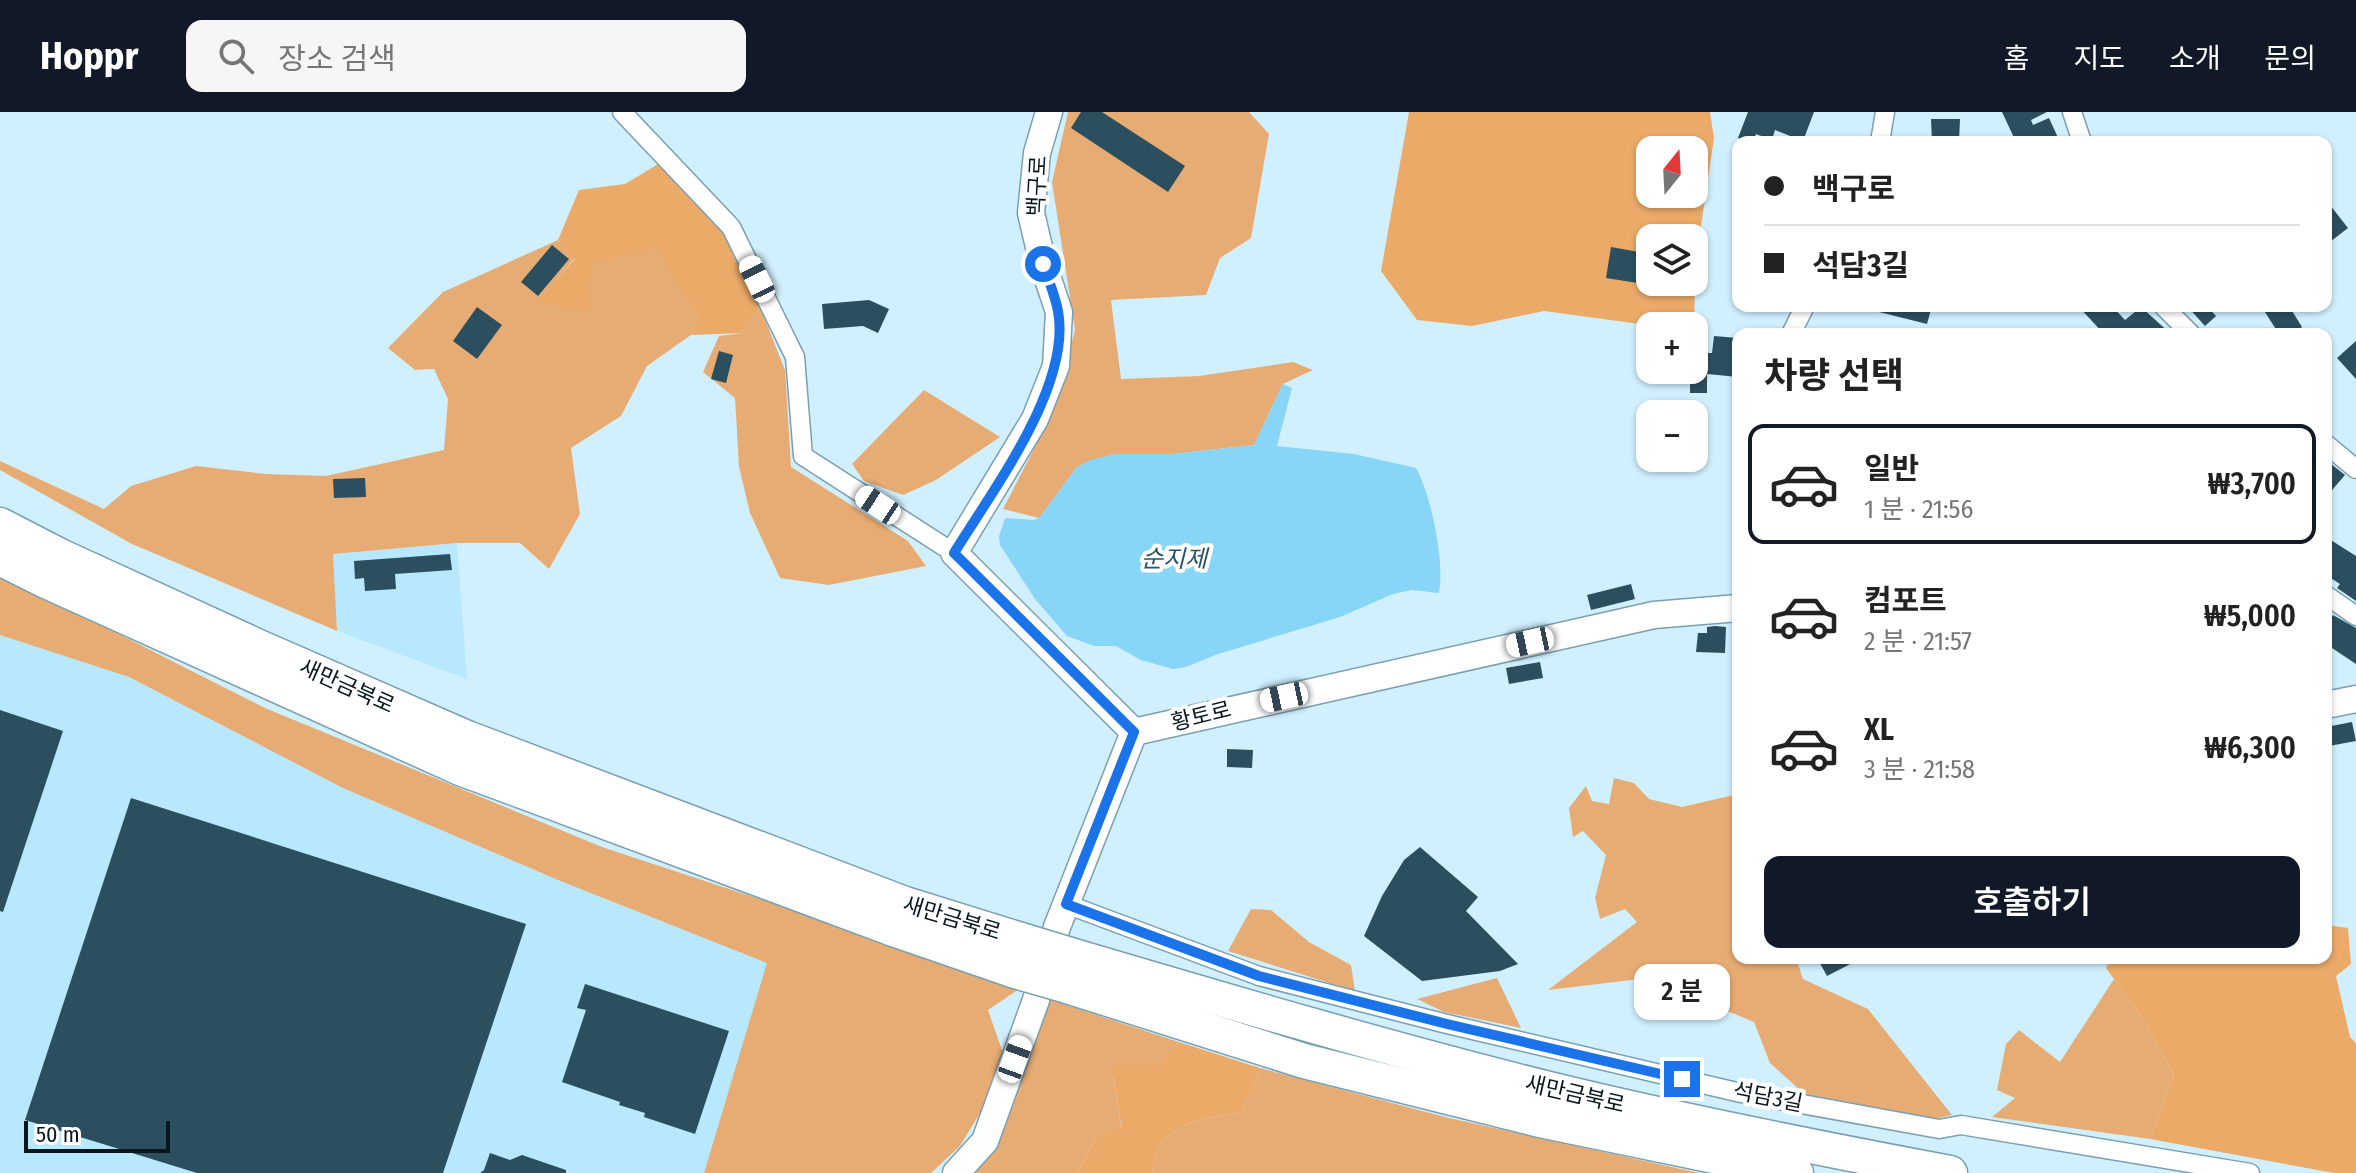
<!DOCTYPE html>
<html lang="ko">
<head>
<meta charset="utf-8">
<style>
	:root { --surface:#fff; --page:#f6f6f6; --text:#222; --muted:#767676; --line:#e0e0e0; --accent:#111827 }
	body { margin:0; font-family:"Fira Sans Condensed","Noto Sans KR",sans-serif; background:var(--page); color:var(--text); height:100vh; display:flex; flex-direction:column; font-size:30px; white-space:nowrap }
	* { box-sizing:border-box; margin:0 }
	p { font-size:26px; color:var(--muted) }
	.icon { flex:none; width:44px; height:44px; fill:none; stroke:currentColor; stroke-width:2; stroke-linecap:round; stroke-linejoin:round }
	.map { position:relative; flex:1; overflow:hidden }
	.details { position:absolute; left:1732px; top:216px; width:600px; height:636px; display:flex; flex-direction:column; background:var(--surface); border-radius:16px; box-shadow:0 2px 6px #0004 }
	.details>* { flex:none }
	.hud { position:absolute; left:1732px; top:24px; width:600px; height:176px; border-radius:16px; box-shadow:0 2px 6px #0004; display:grid; align-content:center; height:176px; padding:0 32px; background:var(--surface) }
	.needle { width:52px; rotate:18deg }
	.tools { position:absolute; left:1636px; top:24px; display:grid; gap:16px }
	.tools a { display:grid; place-items:center; width:72px; height:72px; border-radius:16px; background:var(--surface); box-shadow:0 2px 6px #0004; font-size:40px }
	.scale { position:absolute; left:24px; bottom:20px; width:146px; box-sizing:border-box; padding-left:8px; border:4px solid #08171d; border-top:0; font-size:22px; line-height:28px; white-space:nowrap; color:#08171d; -webkit-text-stroke:6px #fff; paint-order:stroke }
	.end { position:absolute; width:36px; height:36px; margin:-18px; border:10px solid #1a73e8; background:#fff; box-shadow:0 0 0 4px #fff }
	.from { border-radius:50% }
	.bubble { position:absolute; height:56px; border-radius:16px; background:var(--surface); box-shadow:0 2px 6px #0004; font-size:26px; font-weight:600; line-height:56px; text-align:center }
	.car { position:absolute; width:24px; height:48px; margin:-24px -12px; border-radius:10px; box-shadow:0 0 6px 2px #0007; background:linear-gradient(#fff 24%,#345 0 40%,#fff 0 76%,#345 0 86%,#fff 0) }
	.hud b { display:flex; align-items:center; gap:28px; height:76px; font-size:30px }
	.hud b+b { border-top:2px solid var(--line) }
	.hud i { width:20px; height:20px; background:var(--text) }
	ul { padding:0; list-style:none }
	li { display:flex; align-items:center; gap:24px; height:120px; margin:0 16px 12px; padding:0 16px; border:4px solid transparent; border-radius:16px }
	li div { flex:1 }
	li b { display:block; font-size:30px }
	li em { font-style:normal; font-weight:600 }
	li.active { border-color:var(--accent) }
	li>.icon { width:72px; height:72px; stroke-width:1.5 }
	h2 { padding:0 32px; font-size:36px; line-height:96px }
	.primary-button { display:flex; gap:16px; margin-top:auto; padding:16px 32px }
	.primary-button a { flex:1; height:92px; border-radius:16px; background:var(--accent); color:#fff; font-size:32px; font-weight:600; line-height:92px; text-align:center }
	header { display:flex; align-items:center; gap:48px; box-sizing:border-box; height:112px; padding:0 40px; background:var(--accent); color:#fff }
	header strong { font-size:38px }
	nav { display:flex; gap:44px; margin-inline-start:auto; font-size:28px }
	.search { width:560px; height:72px; background:var(--page); display:flex; align-items:center; gap:20px; box-sizing:border-box; padding:0 28px; border-radius:16px; color:var(--muted); font-size:30px }
	.map>svg:first-child { display:block }
	.built { fill:#b8e8fe }
	.green { fill:#e7ac73 }
	.forest { fill:#ecaa69; fill-rule:evenodd }
	.water { fill:#87d5f7 }
	.building { fill:#2b4f5e }
	.lines { fill:none; stroke-linecap:round; stroke-linejoin:round }
	.street-casing { stroke:#7a9fb0; stroke-width:21 }
	.secondary-casing { stroke:#7a9fb0; stroke-width:29 }
	.highway-casing { stroke:#7a9fb0; stroke-width:37 }
	.street { stroke:#fff; stroke-width:18 }
	.secondary { stroke:#fff; stroke-width:26 }
	.highway { stroke:#fff; stroke-width:34 }
	.highway-bridge-casing { stroke:#7a9fb0; stroke-width:37; stroke-linecap:butt }
	.highway-bridge { stroke:#fff; stroke-width:34 }
	.route { stroke:#1a73e8; stroke-width:10 }
	.labels { text-anchor:middle; dominant-baseline:central; stroke-width:8; stroke-linejoin:round; paint-order:stroke }
	.street-label { font-size:22px; fill:#08171d; stroke:#fff }
	.water-label { font-size:24px; font-style:italic; fill:#275365; stroke:#fff }
</style>
</head>
<body>
<header>
<strong>Hoppr</strong>
<div class="search"><svg class="icon" aria-label="search" viewBox="0 0 24 24"><circle cx="10" cy="10" r="6"/><path d="M15 15l6 6"/></svg>장소 검색</div>
<nav><a>홈</a><a>지도</a><a>소개</a><a>문의</a></nav>
</header>
<div class="map">
<svg width="2356" height="1061" viewBox="0 0 2356 1061">
	<rect width="100%" height="100%" fill="#d1f0ff"/>
	<!-- built -->
	<g class="built">
		<polygon points="457,431 467,567 337,519 332,442"/>
		<polygon points="0,523 129,565 343,676 558,768 768,851 704,1061 0,1061"/>
	</g>
	<!-- green -->
	<g class="green">
		<polygon points="1068,0 1249,0 1269,22 1251,126 1220,146 1206,183 1111,188 1121,267 1199,264 1293,250 1313,258 1283,272 1254,333 1173,342 1114,342 1077,355 1039,406 1003,397 1053,300 1075,218 1052,70"/>
		<polygon points="558,128 575,146 537,191 556,192 591,151 656,135 698,207 691,223 647,254 621,304 571,336 580,402 549,457 520,431 457,431 333,442 337,519 132,432 0,358 0,349 104,397 131,374 196,354 266,362 326,364 444,338 448,287 434,257 415,258 388,236 443,180"/>
		<polygon points="760,195 785,258 791,355 908,429 926,454 829,473 780,466 750,401 739,355 735,286 703,260 719,224 742,221"/>
		<polygon points="924,278 1000,325 936,368 903,383 864,369 852,352"/>
		<polygon points="0,462 265,596 602,735 802,801 1019,877 988,898 1003,941 988,988 960,1034 931,1061 704,1061 767,851 558,768 343,676 129,565 0,523"/>
		<polygon points="1614,666 1634,671 1649,687 1682,695 1738,682 1738,846 1796,846 1803,867 1868,897 1952,1003 1929,1008 1809,986 1770,951 1754,910 1696,886 1682,862 1548,878 1637,810 1625,797 1600,807 1595,786 1606,743 1583,719 1573,725 1569,696 1586,674 1592,689 1609,692"/>
		<polygon points="1251,797 1271,798 1309,830 1351,853 1355,879 1228,839"/>
		<polygon points="1497,866 1521,916 1444,900 1417,887"/>
		<polygon points="2114,867 2143,907 2174,963 2150,1027 1992,1005 2015,986 1997,978 2006,932 2019,918 2060,950"/>
		<polygon points="1048,887 1179,930 1157,953 1113,964 1122,1019 1096,1025 1078,1061 969,1061"/>
		<path d="M1260,956L1449,1006L1699,1061H1152C1154,1052 1157,1039 1162,1031C1176,1009 1219,1002 1242,1001Z"/>
	</g>
	<!-- forest -->
	<g class="forest">
		<path d="M1409,0H1710L1714,26L1696,148L1694,209L1647,213L1544,199L1472,214L1417,208L1381,159ZM1650,38H1694V82H1650ZM1650,126H1694V170H1650Z"/>
		<polygon points="660,51 717,110 738,143 760,195 742,221 691,223 698,207 656,136 592,151 588,197 536,191 575,147 558,128 579,78 625,72"/>
		<polygon points="2326,813 2348,816 2351,852 2336,864 2350,925 2356,931 2356,1061 2334,1061 2150,1027 2174,963 2143,907 2106,856 2111,846 2326,846"/>
		<path d="M1179,930L1260,956L1242,1001C1219,1002 1176,1009 1162,1031C1157,1039 1154,1052 1152,1061H1078L1096,1025L1122,1018L1113,963L1121,952L1157,953Z"/>
	</g>
	<!-- water -->
	<path class="water" d="M1283,272L1292,276L1277,334L1354,342L1416,356C1431,383 1445,450 1439,481L1412,478L1393,482L1340,505L1215,543L1186,555L1173,557L1141,548L1116,534H1094L1067,524L1035,487L1000,433L999,424L1005,406L1034,408L1039,406L1077,355L1090,348L1114,342H1173L1254,333Z"/>
	<!-- building -->
	<g class="building">
		<polygon points="1081,0 1102,0 1185,54 1168,80 1071,16"/>
		<polygon points="1748,0 1814,0 1803,29 1775,18 1772,28 1756,22 1753,30 1747,30 1738,26"/>
		<polygon points="2002,0 2047,0 2031,8 2033,13 2049,6 2060,30 2016,30"/>
		<polygon points="1931,7 1960,7 1959,30 1932,30"/>
		<polygon points="2326,88 2348,116 2326,133"/>
		<polygon points="552,133 569,147 538,184 521,170"/>
		<polygon points="1611,135 1650,142 1650,173 1606,166"/>
		<polygon points="869,188 889,197 878,221 863,214 824,217 822,192"/>
		<polygon points="1880,194 1932,194 1927,212 1879,200"/>
		<polygon points="2078,194 2112,194 2125,208 2141,195 2171,222 2104,222"/>
		<polygon points="2187,194 2207,194 2216,204 2205,214"/>
		<polygon points="2261,194 2289,194 2302,215 2292,222 2279,222"/>
		<polygon points="477,195 502,213 477,247 453,229"/>
		<polygon points="1714,224 1738,226 1738,265 1707,262 1707,281 1690,281 1690,258 1694,258 1694,241 1712,241"/>
		<polygon points="2356,229 2356,267 2337,246"/>
		<polygon points="719,239 733,243 726,271 711,267"/>
		<polygon points="2326,348 2345,363 2326,385"/>
		<polygon points="365,366 366,385 334,386 333,367"/>
		<polygon points="2326,425 2356,444 2356,489 2337,476 2340,472 2326,463"/>
		<polygon points="450,442 452,458 395,462 396,477 365,479 364,466 355,467 354,449"/>
		<polygon points="1631,472 1635,487 1591,498 1587,483"/>
		<polygon points="2333,503 2356,516 2356,552 2326,532 2326,513"/>
		<polygon points="1715,514 1726,515 1725,541 1696,540 1698,521 1707,521 1707,515"/>
		<polygon points="1540,550 1543,566 1509,572 1506,556"/>
		<polygon points="0,598 63,619 3,800 0,799"/>
		<polygon points="2352,610 2356,629 2329,634 2326,615"/>
		<polygon points="1227,637 1253,638 1252,656 1227,655"/>
		<polygon points="131,686 526,812 443,1061 197,1061 25,1008"/>
		<polygon points="1420,735 1478,785 1466,799 1518,852 1500,859 1422,869 1364,824 1382,784 1404,748"/>
		<polygon points="1817,846 1862,846 1827,864"/>
		<polygon points="585,872 729,919 695,1022 644,1005 645,1001 619,993 620,990 562,970 586,898 577,896"/>
		<polygon points="490,1041 510,1048 522,1043 566,1058 566,1061 480,1061 484,1058"/>
	</g>
	<g class="lines">
		<defs>
			<g id="street">
				<polyline points="622,0 731,115 795,245 803,344 954,441"/>
				<polyline points="2072,0 2082,30"/>
				<polyline points="1880,30 1885,0"/>
				<polyline points="2163,194 2191,222"/>
				<polyline points="1791,222 1805,194"/>
				<polyline points="2326,332 2356,357"/>
				<polyline points="2326,483 2356,504"/>
				<polyline points="1066,792 1259,864 1447,912 1741,981 1939,1017 1961,1013 2250,1061"/>
			</g>
			<g id="secondary">
				<polyline points="1049,0 1037,41 1031,101 1043,152 1059,200 1056,254 1035,307 954,441 1134,620"/>
				<polyline points="2326,593 2356,587"/>
				<polyline points="956,1061 985,1029 1036,888 1057,815 1134,620 1654,503 1738,496"/>
			</g>
			<g id="highway">
				<polyline points="0,413 60,444 261,536 467,626 905,792 1021,828"/>
				<polyline points="0,446 46,469 460,656 896,818 1015,859"/>
				<path d="M1074,844C1233,891 1392,938 1553,978C1684,1010 1817,1036 1950,1061"/>
				<polyline points="1067,874 1304,949 1540,1008 1796,1061"/>
			</g>
		</defs>
		<!-- street casing -->
		<use href="#street" class="street-casing"/>
		<!-- secondary casing -->
		<use href="#secondary" class="secondary-casing"/>
		<!-- highway casing -->
		<use href="#highway" class="highway-casing"/>
		<!-- street -->
		<use href="#street" class="street"/>
		<!-- secondary -->
		<use href="#secondary" class="secondary"/>
		<!-- highway -->
		<use href="#highway" class="highway"/>
		<defs>
			<g id="highway-bridge">
				<polyline points="1021,828 1074,844"/>
				<polyline points="1015,859 1067,874"/>
			</g>
		</defs>
		<!-- highway-bridge casing -->
		<use href="#highway-bridge" class="highway-bridge-casing"/>
		<!-- highway-bridge -->
		<use href="#highway-bridge" class="highway-bridge"/>
	</g>
	<g class="lines">
		<!-- route -->
		<path class="route" d="M1043,152C1048,167 1055,183 1058,199C1072,274 992,379 954,441L1134,620L1066,792L1259,864L1447,912L1682,967"/>
	</g>
	<g class="labels">
		<!-- street labels -->
		<g class="street-label">
			<text transform="translate(1037 74) rotate(-87)">백구로</text>
			<text transform="translate(347 574) rotate(24)">새만금북로</text>
			<text transform="translate(1201 604) rotate(-14)">황토로</text>
			<text transform="translate(952 806) rotate(17)">새만금북로</text>
			<text transform="translate(1575 982) rotate(13)">새만금북로</text>
			<text transform="translate(1768 985) rotate(11)">석담3길</text>
		</g>
		<!-- water labels -->
		<g class="water-label">
			<text x="1174" y="447">순지제</text>
		</g>
	</g>
</svg>
<div class="tools">
<a><svg class="needle" viewBox="-14 -14 28 28"><path d="M0-13l5 13h-10z" fill="#e53935"/><path d="M0 13l5-13h-10z" fill="#767676"/></svg></a>
<a><svg class="icon" aria-label="layers" viewBox="0 0 24 24"><path d="M12 4l9 5-9 5-9-5zM3 14l9 5 9-5"/></svg></a>
<a>+</a>
<a>−</a>
</div>
<div class="scale">50 m</div>
<i class="end from" style="left:1043px;top:152px"></i>
<i class="end" style="left:1682px;top:967px"></i>
<div class="bubble" style="left:1634px;top:852px;width:96px">2 분</div>
<i class="car" style="left:757px;top:167px;rotate:334deg"></i>
<i class="car" style="left:878px;top:393px;rotate:303deg"></i>
<i class="car" style="left:1530px;top:530px;rotate:258deg"></i>
<i class="car" style="left:1284px;top:585px;rotate:258deg"></i>
<i class="car" style="left:1015px;top:947px;rotate:20deg"></i>
<div class="hud">
<b><i class="from"></i>백구로</b>
<b><i></i>석담3길</b>
</div>
<section class="details">
<h2>차량 선택</h2>
<ul>
<li class="active"><svg class="icon" aria-label="car" viewBox="0 0 24 24"><path d="M5 17H2v-5l4-1 3-4h7l3 4 3 1v5h-3M9 17h6M6 11h13"/><circle cx="7" cy="17" r="2"/><circle cx="17" cy="17" r="2"/></svg><div><b>일반</b><p>1 분 · 21:56</p></div><em>₩3,700</em></li>
<li><svg class="icon" aria-label="car" viewBox="0 0 24 24"><path d="M5 17H2v-5l4-1 3-4h7l3 4 3 1v5h-3M9 17h6M6 11h13"/><circle cx="7" cy="17" r="2"/><circle cx="17" cy="17" r="2"/></svg><div><b>컴포트</b><p>2 분 · 21:57</p></div><em>₩5,000</em></li>
<li><svg class="icon" aria-label="car" viewBox="0 0 24 24"><path d="M5 17H2v-5l4-1 3-4h7l3 4 3 1v5h-3M9 17h6M6 11h13"/><circle cx="7" cy="17" r="2"/><circle cx="17" cy="17" r="2"/></svg><div><b>XL</b><p>3 분 · 21:58</p></div><em>₩6,300</em></li>
</ul>
<div class="primary-button"><a>호출하기</a></div>
</section>
</div>
</body>
</html>
